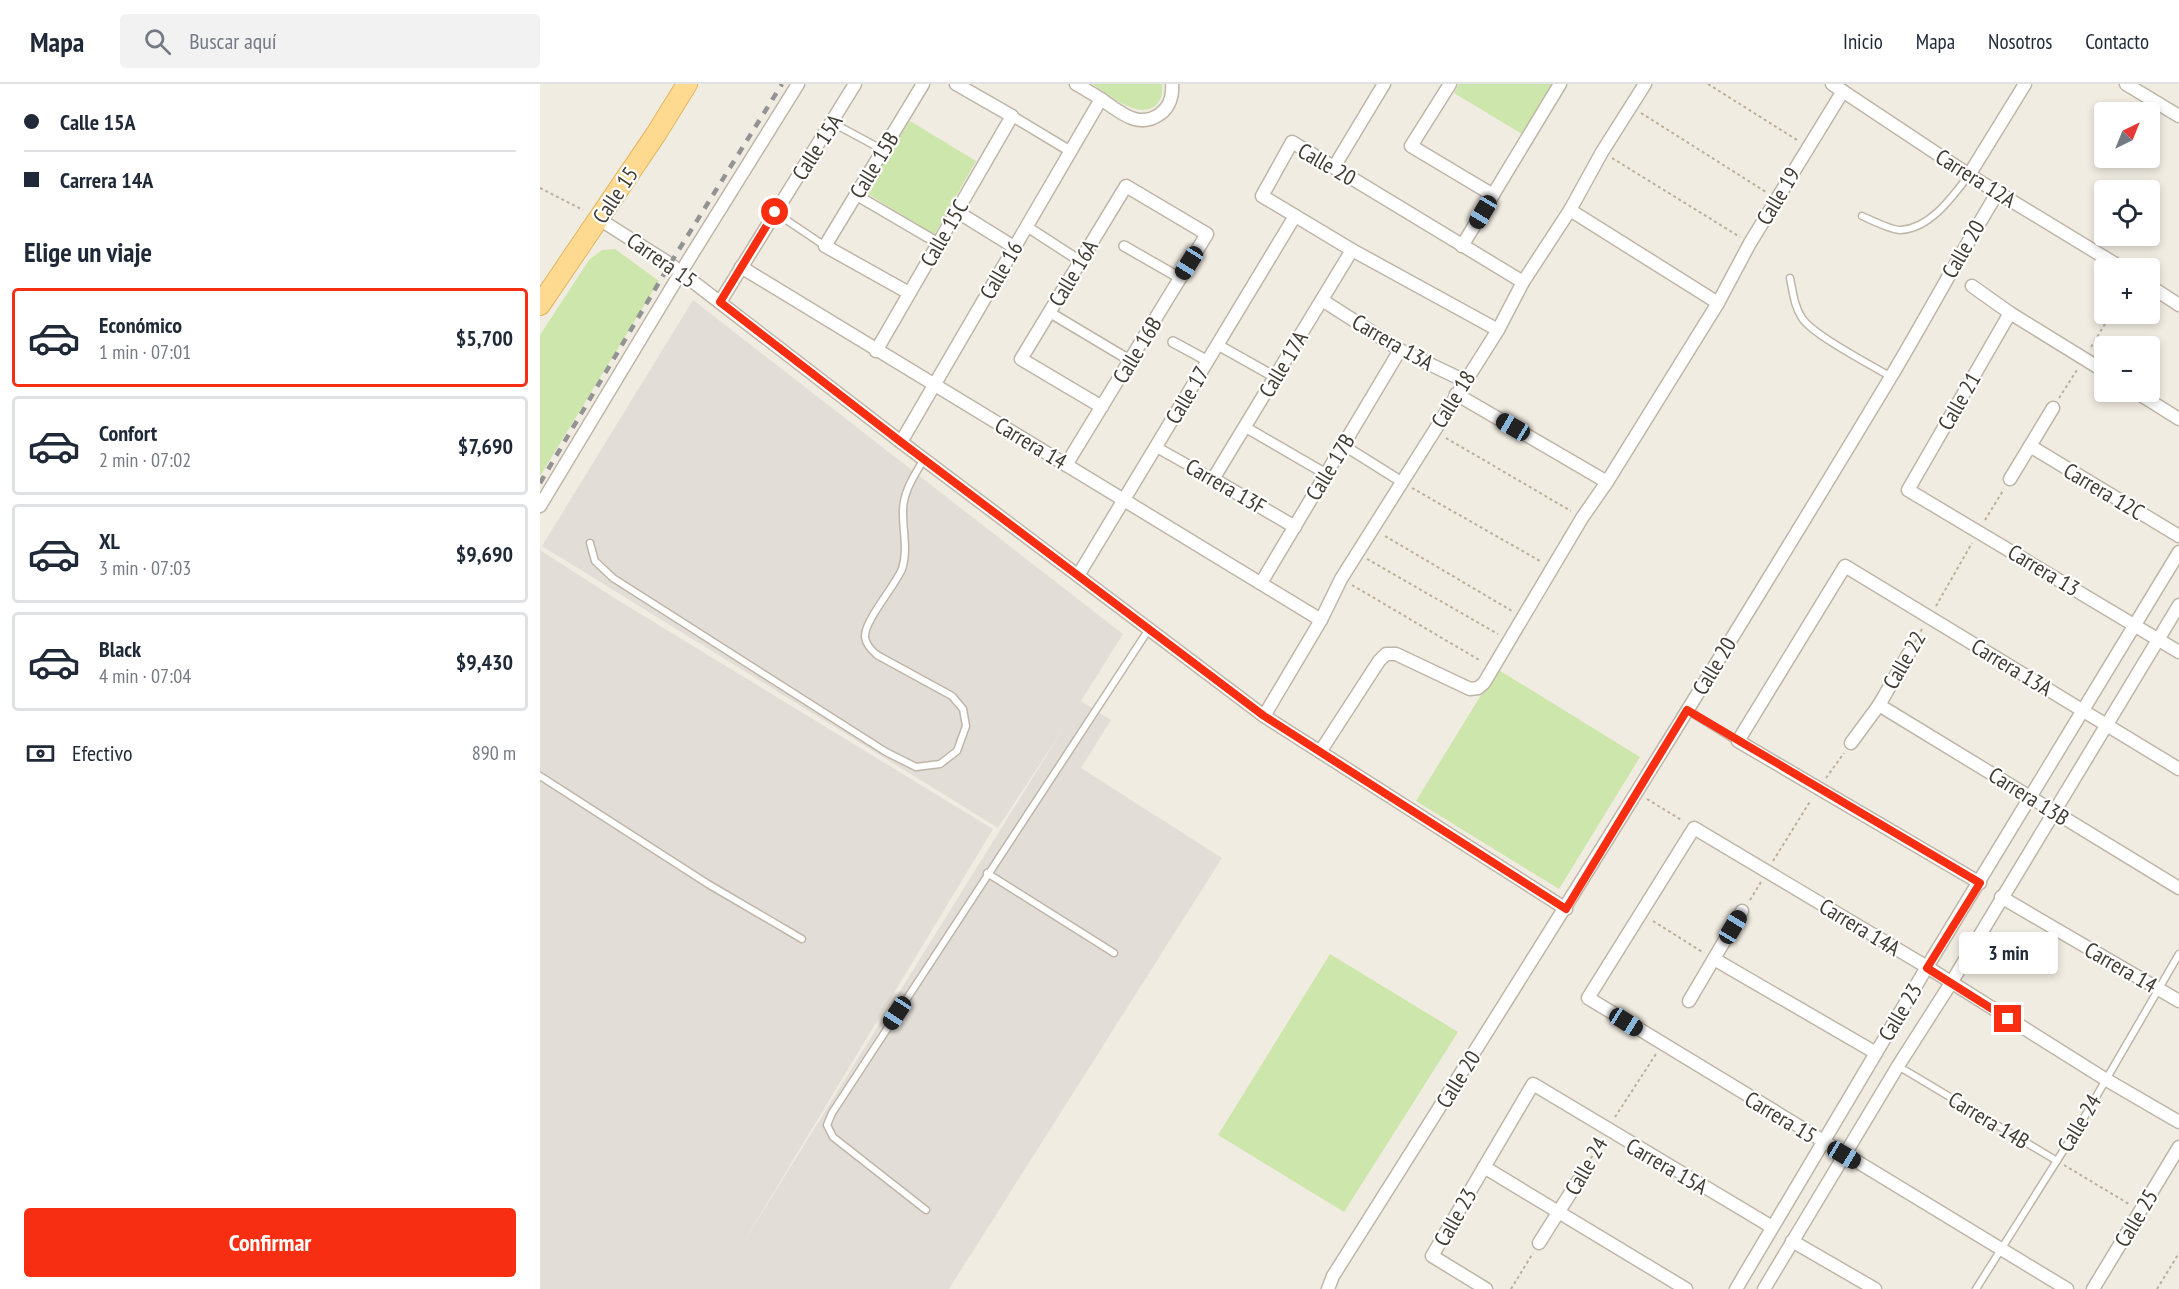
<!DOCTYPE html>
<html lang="es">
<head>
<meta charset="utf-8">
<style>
	:root { --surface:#fff; --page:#f2f2f3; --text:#1f2937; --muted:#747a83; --line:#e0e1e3; --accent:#f82e13 }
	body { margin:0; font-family:"PT Sans Narrow",sans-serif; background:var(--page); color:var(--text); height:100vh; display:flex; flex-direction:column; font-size:22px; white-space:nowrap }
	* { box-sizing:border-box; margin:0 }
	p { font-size:20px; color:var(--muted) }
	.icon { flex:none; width:33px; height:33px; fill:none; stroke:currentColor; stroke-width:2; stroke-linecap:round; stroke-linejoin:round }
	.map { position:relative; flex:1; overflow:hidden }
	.drawer { display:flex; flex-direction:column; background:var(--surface); width:540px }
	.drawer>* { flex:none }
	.guide { display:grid; align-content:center; height:132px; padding:0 24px; background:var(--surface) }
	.needle { width:39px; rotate:43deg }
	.buttons { position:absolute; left:1554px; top:18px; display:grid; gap:12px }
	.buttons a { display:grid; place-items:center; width:66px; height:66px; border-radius:6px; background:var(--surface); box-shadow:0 3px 9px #0003; font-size:30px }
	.end { position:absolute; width:27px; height:27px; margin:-14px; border:8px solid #f82e13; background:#fff; box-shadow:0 0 0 3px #fff }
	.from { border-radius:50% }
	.bubble { position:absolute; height:42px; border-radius:6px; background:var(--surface); box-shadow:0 3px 9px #0003; font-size:20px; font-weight:700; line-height:42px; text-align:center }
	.car { position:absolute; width:18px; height:36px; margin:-18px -9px; border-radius:8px; box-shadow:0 0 4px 2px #0007; background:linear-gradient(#222 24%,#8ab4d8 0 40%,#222 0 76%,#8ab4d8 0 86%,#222 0) }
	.guide b { display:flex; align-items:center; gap:21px; height:57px; font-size:22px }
	.guide b+b { border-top:2px solid var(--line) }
	.guide i { width:15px; height:15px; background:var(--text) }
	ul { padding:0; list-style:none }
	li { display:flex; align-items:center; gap:18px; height:99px; margin:0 12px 9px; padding:0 12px; border:3px solid var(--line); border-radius:6px }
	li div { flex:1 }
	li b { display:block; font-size:22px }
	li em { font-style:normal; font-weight:700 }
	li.selected { border-color:var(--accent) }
	li>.icon { width:54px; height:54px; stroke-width:1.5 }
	h2 { padding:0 24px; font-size:27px; line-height:72px }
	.pay { display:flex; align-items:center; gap:15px; height:66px; padding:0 24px; font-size:22px }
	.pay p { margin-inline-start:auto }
	.button { display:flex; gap:12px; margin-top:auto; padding:12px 24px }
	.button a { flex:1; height:69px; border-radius:6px; background:var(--accent); color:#fff; font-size:24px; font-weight:700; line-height:69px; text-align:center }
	header { display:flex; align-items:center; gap:36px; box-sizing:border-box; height:84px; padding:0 30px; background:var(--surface); border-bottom:2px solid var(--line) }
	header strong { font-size:28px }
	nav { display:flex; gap:33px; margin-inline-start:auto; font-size:21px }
	.search { width:420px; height:54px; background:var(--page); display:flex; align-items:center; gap:15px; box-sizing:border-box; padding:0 21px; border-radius:6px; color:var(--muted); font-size:22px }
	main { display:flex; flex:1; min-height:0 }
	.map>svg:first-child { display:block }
	.industrial { fill:#e3ddd8 }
	.green { fill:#cde6ab }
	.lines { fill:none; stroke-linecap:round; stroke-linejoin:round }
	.service-casing { stroke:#bfb6a8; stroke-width:9 }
	.pedestrian-casing { stroke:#bfb6a8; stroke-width:12 }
	.minor-casing { stroke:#bfb6a8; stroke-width:15 }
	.primary-casing { stroke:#e2b760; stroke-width:22 }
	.path { stroke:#beaf97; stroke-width:2; stroke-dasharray:3 3; stroke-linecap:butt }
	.service { stroke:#fff; stroke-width:6 }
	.pedestrian { stroke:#fff; stroke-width:9 }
	.minor { stroke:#fff; stroke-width:12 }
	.primary { stroke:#fdda8f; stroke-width:20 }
	.rail { stroke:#939393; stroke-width:4.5; stroke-dasharray:8 8; stroke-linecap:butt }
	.route { stroke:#f82e13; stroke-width:8 }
	.labels { text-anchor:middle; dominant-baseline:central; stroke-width:4.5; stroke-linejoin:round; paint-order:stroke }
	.street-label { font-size:22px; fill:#423c33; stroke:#fff }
</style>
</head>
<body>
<header>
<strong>Mapa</strong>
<div class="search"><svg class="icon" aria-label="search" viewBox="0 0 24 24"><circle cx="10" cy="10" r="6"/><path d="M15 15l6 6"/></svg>Buscar aquí</div>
<nav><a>Inicio</a><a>Mapa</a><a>Nosotros</a><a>Contacto</a></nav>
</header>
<main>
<section class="drawer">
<div class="guide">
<b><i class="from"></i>Calle 15A</b>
<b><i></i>Carrera 14A</b>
</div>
<h2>Elige un viaje</h2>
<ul>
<li class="selected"><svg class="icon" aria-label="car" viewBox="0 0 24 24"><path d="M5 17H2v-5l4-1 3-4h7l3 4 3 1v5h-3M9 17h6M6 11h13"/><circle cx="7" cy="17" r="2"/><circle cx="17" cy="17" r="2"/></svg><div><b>Económico</b><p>1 min · 07:01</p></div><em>$5,700</em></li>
<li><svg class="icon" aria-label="car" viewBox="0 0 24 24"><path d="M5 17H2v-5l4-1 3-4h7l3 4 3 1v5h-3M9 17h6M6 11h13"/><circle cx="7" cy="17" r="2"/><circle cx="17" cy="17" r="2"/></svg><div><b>Confort</b><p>2 min · 07:02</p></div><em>$7,690</em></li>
<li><svg class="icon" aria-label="car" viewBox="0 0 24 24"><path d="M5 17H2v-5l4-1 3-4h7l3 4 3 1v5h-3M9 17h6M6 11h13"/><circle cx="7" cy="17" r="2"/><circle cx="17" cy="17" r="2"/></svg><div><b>XL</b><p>3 min · 07:03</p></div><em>$9,690</em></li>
<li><svg class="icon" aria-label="car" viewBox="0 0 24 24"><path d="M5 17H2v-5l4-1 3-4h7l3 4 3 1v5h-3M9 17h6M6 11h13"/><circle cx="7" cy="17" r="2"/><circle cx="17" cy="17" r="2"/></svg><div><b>Black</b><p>4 min · 07:04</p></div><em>$9,430</em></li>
</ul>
<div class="pay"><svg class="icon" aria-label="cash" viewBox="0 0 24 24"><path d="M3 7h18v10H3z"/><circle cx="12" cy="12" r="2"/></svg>Efectivo<p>890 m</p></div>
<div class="button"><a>Confirmar</a></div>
</section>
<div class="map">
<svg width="1639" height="1205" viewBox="0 0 1639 1205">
	<rect width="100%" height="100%" fill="#f1ece2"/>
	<!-- industrial -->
	<polygon class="industrial" points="153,216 583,550 541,617 571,636 541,684 682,774 409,1205 0,1205 0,466 76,515 453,745 200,1164 523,645 458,744 2,462"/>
	<!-- green -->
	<g class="green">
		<path d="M552,0H622C623,8 622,16 615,22C598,36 567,9 552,0Z"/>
		<polygon points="919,0 1012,0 982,50 914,9"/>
		<polygon points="370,37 436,77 394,151 325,108"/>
		<polygon points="75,165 119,197 0,392 0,251 49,176 62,166"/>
		<polygon points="957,585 1100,673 1019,805 876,717"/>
		<polygon points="790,870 918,948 804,1128 678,1051"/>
	</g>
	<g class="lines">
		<defs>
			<g id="service">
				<polyline points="293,39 343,66"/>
				<polyline points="236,129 285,162"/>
				<path d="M1322,132C1331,136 1353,147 1361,146C1391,144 1413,112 1429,91"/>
				<path d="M1250,194C1253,208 1254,222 1262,234C1273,251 1331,281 1351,293"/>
				<path d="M50,459L55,477L73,494L346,668L376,683L400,680L417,667L426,642L423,625L412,612L337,571C331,566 326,561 325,553C324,537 355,502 362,485C368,467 363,448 363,430C362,409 374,392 384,375"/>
				<polyline points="1147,626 1197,657"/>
				<polyline points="0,692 168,800 262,855"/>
				<polyline points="447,789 574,869"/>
				<polyline points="1358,982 1517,1077"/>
				<polyline points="386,1126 293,1053 287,1041 292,1029 609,545"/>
				<polyline points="1436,1205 1542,1037 1639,870"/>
			</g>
			<g id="pedestrian">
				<polyline points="472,32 530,67"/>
				<polyline points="316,111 398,159"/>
				<polyline points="486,142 540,177"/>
				<polyline points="584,162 640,194"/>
				<polyline points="509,228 591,277"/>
				<polyline points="633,258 668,277"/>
				<polyline points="678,261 735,293"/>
				<polyline points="705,343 786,390"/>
				<polyline points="803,361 862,398"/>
				<polyline points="616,363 673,395"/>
			</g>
			<g id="minor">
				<path d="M536,0C545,5 553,10 561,15C579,27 598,46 620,30C630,23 633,11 632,0"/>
				<polyline points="910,0 871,62 953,111"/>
				<polyline points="1292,0 1429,91 1582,184"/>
				<polyline points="1586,0 1639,32"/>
				<polyline points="794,83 844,0"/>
				<polyline points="1429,91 1485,0"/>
				<polyline points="1030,126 1178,219"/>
				<polyline points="416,127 474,163"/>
				<polyline points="59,135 130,180 361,358 724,632 1026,825"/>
				<polyline points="922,162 1020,0"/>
				<polyline points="201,183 781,536"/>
				<polyline points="1432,202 1470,229 1564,287"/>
				<polyline points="1610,202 1639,221"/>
				<polyline points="369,209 285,162 383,0"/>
				<polyline points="782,216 860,266 925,297"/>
				<polyline points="180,218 315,0"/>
				<polyline points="1470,229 1368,406 1639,568"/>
				<polyline points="958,246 812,166 722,112 752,58 983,198"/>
				<polyline points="336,267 472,32 416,0"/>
				<polyline points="1596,308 1639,335"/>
				<polyline points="916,310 1067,398"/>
				<polyline points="361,358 561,15"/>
				<polyline points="1490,362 1639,452"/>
				<polyline points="526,381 667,150 586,102 481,275 562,323"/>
				<polyline points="1470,395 1513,324"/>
				<polyline points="0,422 141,188 258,0"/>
				<polyline points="755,443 673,395 812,166"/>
				<polyline points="539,490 755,132"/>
				<polyline points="721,499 860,266"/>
				<polyline points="1339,621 1639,804"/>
				<polyline points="724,632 781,536 801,495 958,246 983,198 1030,126 1062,68 1105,0"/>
				<polyline points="1311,659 1339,621 1369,569"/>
				<polyline points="780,668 839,577 846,570 856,570 930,605 938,604 944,599 1042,434 1067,398 1178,219 1210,159 1303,7"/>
				<polyline points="1440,799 1198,657 1305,482 1639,685"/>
				<polyline points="1461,813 1639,917"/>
				<polyline points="1174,875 1336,969"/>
				<polyline points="1149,917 1202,827"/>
				<polyline points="944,1083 1146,1205"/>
				<polyline points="1252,1157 1335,1205"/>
				<polyline points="999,1159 1038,1097"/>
				<path d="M788,1205L793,1192C981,895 1168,597 1349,296C1386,234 1420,170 1458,108"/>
				<polyline points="946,1205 892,1172 993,1000 1232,1143"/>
				<polyline points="1196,1205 1387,883 1639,468"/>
				<polyline points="1224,1205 1358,982 1411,899 1639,521"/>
				<polyline points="1527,1205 1048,914 1154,744 1387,883 1565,995 1639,1038"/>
				<polyline points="1553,1205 1639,1063"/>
			</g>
			<polyline id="primary" points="0,221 116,50 147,0"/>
		</defs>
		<!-- service casing -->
		<use href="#service" class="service-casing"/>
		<!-- pedestrian casing -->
		<use href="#pedestrian" class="pedestrian-casing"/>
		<!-- minor casing -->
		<use href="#minor" class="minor-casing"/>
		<!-- primary casing -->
		<use href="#primary" class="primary-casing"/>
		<!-- path -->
		<g class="path">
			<polyline points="1168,0 1257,56"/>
			<polyline points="1101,29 1226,108"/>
			<polyline points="1072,74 1200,153"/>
			<polyline points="0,104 43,126"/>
			<polyline points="1551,263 1571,230"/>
			<polyline points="1519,314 1537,286"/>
			<polyline points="906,354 1031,427"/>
			<polyline points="872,404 1000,477"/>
			<polyline points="1445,436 1464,405"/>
			<polyline points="845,452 972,527"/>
			<polyline points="827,475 958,550"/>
			<polyline points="812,501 941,577"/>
			<polyline points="1396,522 1432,459"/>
			<polyline points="1375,558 1382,545"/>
			<polyline points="1286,694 1304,669"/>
			<polyline points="1107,715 1143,737"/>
			<polyline points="1233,777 1271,716"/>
			<polyline points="1210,816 1221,798"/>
			<polyline points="1113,837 1164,869"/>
			<polyline points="1075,1033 1116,970"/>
			<polyline points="1524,1081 1589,1120"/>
			<polyline points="1045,1085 1061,1056"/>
			<polyline points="971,1205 993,1169"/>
			<polyline points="1617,1205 1639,1169"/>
		</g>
		<!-- service -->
		<use href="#service" class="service"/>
		<!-- pedestrian -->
		<use href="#pedestrian" class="pedestrian"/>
		<!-- minor -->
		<use href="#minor" class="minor"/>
		<!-- primary -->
		<use href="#primary" class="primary"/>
		<!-- rail -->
		<polyline class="rail" points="0,399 130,180 242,0"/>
	</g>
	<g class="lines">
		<!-- route -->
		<polyline class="route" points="235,128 180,218 361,358 724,632 1026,825 1147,626 1440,799 1387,884 1468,935"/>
	</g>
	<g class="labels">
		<!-- street labels -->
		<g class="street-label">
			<text transform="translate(277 63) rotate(-57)">Calle 15A</text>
			<text transform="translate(787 80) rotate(30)">Calle 20</text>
			<text transform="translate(334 81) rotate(-59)">Calle 15B</text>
			<text transform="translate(1436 94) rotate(32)">Carrera 12A</text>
			<text transform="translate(75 111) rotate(-56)">Calle 15</text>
			<text transform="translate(1238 112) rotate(-59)">Calle 19</text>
			<text transform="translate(404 149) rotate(-60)">Calle 15C</text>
			<text transform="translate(1423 165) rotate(-60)">Calle 20</text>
			<text transform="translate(122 176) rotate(35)">Carrera 15</text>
			<text transform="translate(461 186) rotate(-60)">Calle 16</text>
			<text transform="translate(533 189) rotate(-59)">Calle 16A</text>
			<text transform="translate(853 258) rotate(30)">Carrera 13A</text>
			<text transform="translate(597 266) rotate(-59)">Calle 16B</text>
			<text transform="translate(743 280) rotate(-59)">Calle 17A</text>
			<text transform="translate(647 311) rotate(-59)">Calle 17</text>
			<text transform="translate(913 315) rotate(-58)">Calle 18</text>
			<text transform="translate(1419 317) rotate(-60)">Calle 21</text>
			<text transform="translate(491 359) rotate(31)">Carrera 14</text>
			<text transform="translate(790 383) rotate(-59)">Calle 17B</text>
			<text transform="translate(686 402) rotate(30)">Carrera 13F</text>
			<text transform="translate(1564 407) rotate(31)">Carrera 12C</text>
			<text transform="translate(1504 486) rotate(31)">Carrera 13</text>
			<text transform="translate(1364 576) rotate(-60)">Calle 22</text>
			<text transform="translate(1174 582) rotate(-59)">Calle 20</text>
			<text transform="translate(1472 583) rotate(31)">Carrera 13A</text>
			<text transform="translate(1489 712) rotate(32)">Carrera 13B</text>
			<text transform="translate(1320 843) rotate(31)">Carrera 14A</text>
			<text transform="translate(1581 883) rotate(30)">Carrera 14</text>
			<text transform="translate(1360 928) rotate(-59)">Calle 23</text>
			<text transform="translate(918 995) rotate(-58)">Calle 20</text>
			<text transform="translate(1241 1033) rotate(31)">Carrera 15</text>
			<text transform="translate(1449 1036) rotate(31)">Carrera 14B</text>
			<text transform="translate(1539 1039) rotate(-59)">Calle 24</text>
			<text transform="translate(1046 1082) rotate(-60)">Calle 24</text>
			<text transform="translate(1127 1082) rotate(30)">Carrera 15A</text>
			<text transform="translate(915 1133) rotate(-60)">Calle 23</text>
			<text transform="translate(1596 1134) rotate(-59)">Calle 25</text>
		</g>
	</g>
</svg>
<div class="buttons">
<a><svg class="needle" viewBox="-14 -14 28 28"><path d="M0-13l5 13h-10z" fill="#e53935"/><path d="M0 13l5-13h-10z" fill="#747a83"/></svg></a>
<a><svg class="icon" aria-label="locate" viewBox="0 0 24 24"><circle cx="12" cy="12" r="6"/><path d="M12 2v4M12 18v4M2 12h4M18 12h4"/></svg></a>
<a>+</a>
<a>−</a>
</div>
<i class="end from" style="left:235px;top:128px"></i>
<i class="end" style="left:1468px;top:935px"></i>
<div class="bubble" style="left:1419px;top:848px;width:99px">3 min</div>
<i class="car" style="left:943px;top:128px;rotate:211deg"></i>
<i class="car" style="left:649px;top:179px;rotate:212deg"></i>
<i class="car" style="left:973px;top:343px;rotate:300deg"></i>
<i class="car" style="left:1193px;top:843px;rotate:31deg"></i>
<i class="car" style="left:357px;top:929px;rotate:213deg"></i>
<i class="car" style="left:1086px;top:938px;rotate:122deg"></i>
<i class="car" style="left:1304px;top:1071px;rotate:121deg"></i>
</div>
</main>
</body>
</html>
